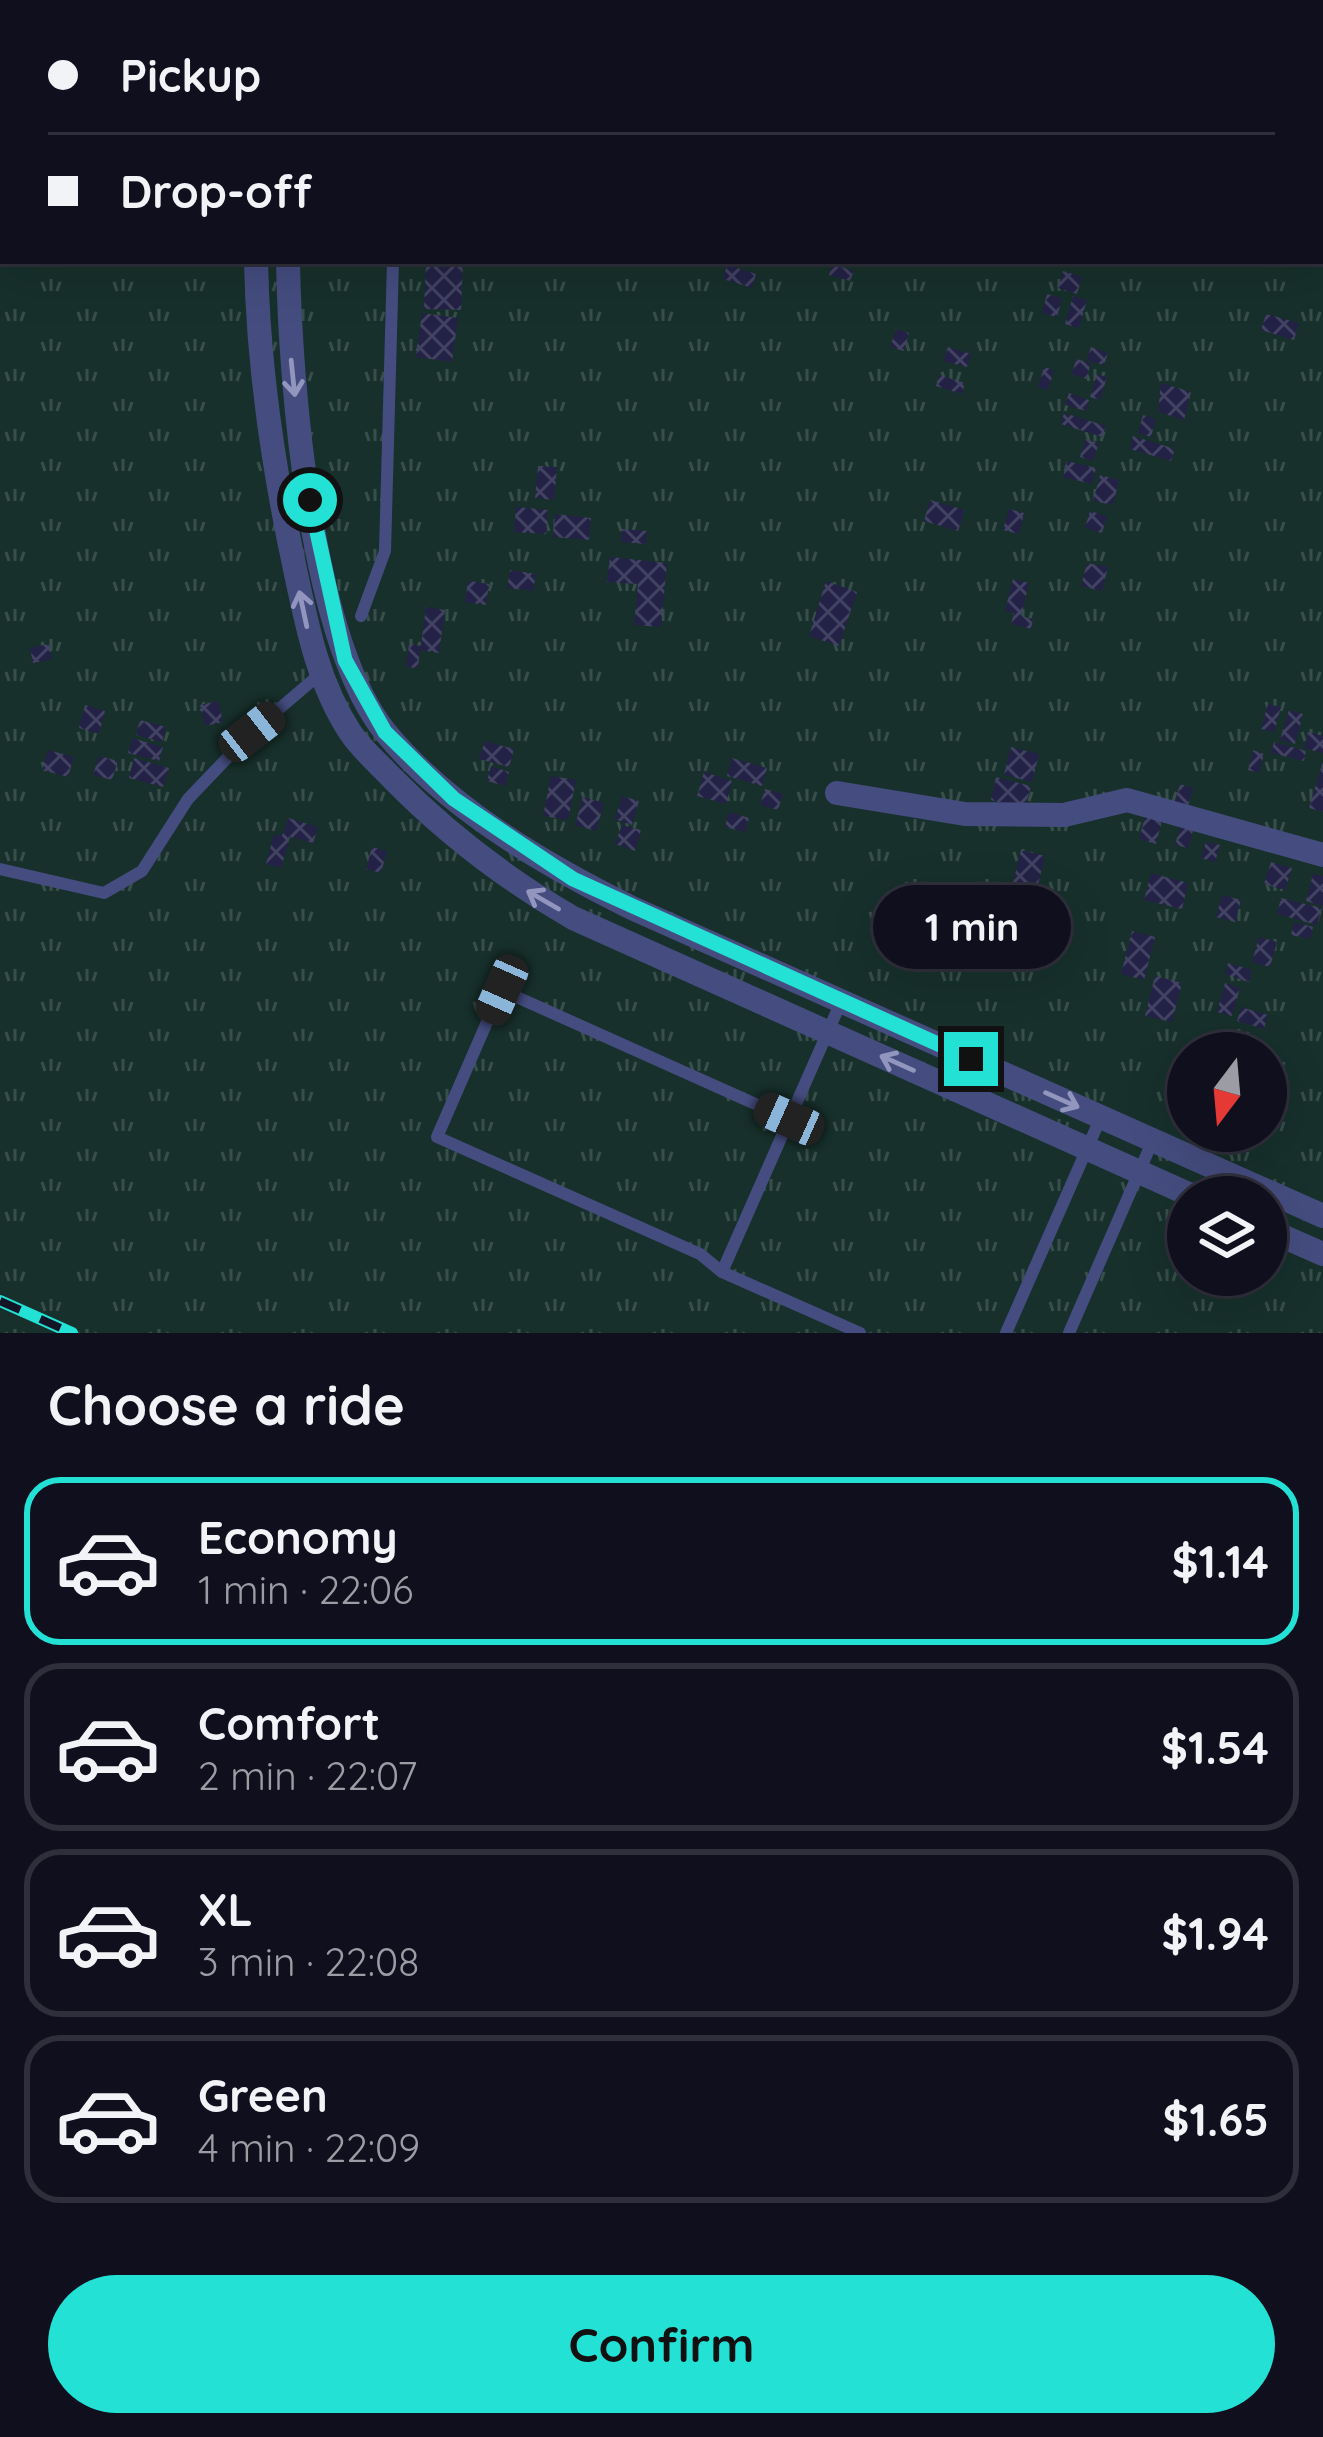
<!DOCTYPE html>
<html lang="en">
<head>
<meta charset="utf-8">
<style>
	:root { --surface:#0f0f1d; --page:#181826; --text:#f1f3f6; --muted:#9b9ca4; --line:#2f2f3b; --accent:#23e1d4 }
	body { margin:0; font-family:Quicksand,sans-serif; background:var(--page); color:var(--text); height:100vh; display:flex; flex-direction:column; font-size:45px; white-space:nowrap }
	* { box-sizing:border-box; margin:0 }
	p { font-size:39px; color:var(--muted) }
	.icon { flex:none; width:66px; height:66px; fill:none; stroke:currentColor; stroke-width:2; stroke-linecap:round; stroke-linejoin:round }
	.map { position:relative; height:1333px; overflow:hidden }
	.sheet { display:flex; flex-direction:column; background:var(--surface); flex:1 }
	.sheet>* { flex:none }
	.banner { position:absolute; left:0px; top:0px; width:1323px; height:264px; box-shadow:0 12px 48px #0002,0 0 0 3px var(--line); display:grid; align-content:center; height:264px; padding:0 48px; background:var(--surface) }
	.needle { width:78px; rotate:196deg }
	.tools { position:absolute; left:1167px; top:1032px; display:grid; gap:24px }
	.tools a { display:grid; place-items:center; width:120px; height:120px; border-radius:50%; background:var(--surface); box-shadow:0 12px 48px #0002,0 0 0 3px var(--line); font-size:60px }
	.end { position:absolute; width:54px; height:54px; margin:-27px; border:15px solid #23e1d4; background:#111; box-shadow:0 0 0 6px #111 }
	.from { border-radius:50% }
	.bubble { position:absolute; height:84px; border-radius:42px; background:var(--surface); box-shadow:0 12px 48px #0002,0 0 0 3px var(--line); font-size:39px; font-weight:800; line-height:84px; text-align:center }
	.car { position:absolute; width:36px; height:72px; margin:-36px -18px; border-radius:15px; box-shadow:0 0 9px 3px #0007; background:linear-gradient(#222 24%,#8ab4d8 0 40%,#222 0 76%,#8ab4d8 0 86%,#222 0) }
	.banner b { display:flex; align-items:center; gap:42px; height:114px; font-size:45px }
	.banner b+b { border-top:3px solid var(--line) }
	.banner i { width:30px; height:30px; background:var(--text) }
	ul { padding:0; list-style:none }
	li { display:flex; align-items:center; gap:36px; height:168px; margin:0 24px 18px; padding:0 24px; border:6px solid var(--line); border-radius:36px }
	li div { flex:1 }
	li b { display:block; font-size:45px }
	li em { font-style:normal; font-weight:800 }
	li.active { border-color:var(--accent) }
	li>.icon { width:108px; height:108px; stroke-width:1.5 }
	h2 { padding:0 48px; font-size:54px; line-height:144px }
	.primary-button { display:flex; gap:24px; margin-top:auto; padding:24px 48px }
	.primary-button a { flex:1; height:138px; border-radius:72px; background:var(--accent); color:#111; font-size:48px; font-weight:800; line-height:138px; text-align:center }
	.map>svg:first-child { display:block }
	.grass { fill:url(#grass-tufts); fill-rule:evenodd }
	.building { fill:url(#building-cross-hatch) }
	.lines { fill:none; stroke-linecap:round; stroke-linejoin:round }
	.lane { stroke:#454d80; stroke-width:12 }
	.street { stroke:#454d80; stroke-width:24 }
	.rail-casing { stroke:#23e1d4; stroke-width:12 }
	.rail { stroke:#141427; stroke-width:8; stroke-dasharray:22; stroke-linecap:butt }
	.oneway { stroke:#9296be }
	.route { stroke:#23e1d4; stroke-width:15 }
</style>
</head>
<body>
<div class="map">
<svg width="1323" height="1333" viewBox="0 0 1323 1333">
	<defs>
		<pattern id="grass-tufts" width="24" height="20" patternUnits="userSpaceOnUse" patternTransform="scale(3)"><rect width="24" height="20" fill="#17302b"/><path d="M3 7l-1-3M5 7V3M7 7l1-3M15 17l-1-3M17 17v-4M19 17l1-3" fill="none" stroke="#384e4b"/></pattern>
		<pattern id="building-cross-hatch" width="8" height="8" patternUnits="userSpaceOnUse" patternTransform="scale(3)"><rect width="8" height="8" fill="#232246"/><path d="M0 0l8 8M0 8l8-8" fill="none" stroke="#424262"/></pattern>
	</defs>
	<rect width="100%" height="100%" fill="#141427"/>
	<!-- grass -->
	<path class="grass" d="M0,0H1323V1333H0ZM3,3H1320V261H3ZM1188,1053H1266V1131H1188ZM1188,1197H1266V1275H1188Z"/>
	<!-- building -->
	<g class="building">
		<polygon points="426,261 463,261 461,310 424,309"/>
		<polygon points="832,264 854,271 850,281 829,275"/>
		<polygon points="727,265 756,274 752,288 723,279"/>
		<polygon points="1063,271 1082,277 1077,294 1058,288"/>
		<polygon points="1047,294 1062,298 1057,317 1042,313"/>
		<polygon points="1073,296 1087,300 1079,328 1065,324"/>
		<polygon points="422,313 458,318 452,362 416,357"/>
		<polygon points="1266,314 1299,323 1294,340 1261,330"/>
		<polygon points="896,329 909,333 904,351 890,347"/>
		<polygon points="948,347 971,354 967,367 943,361"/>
		<polygon points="1091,347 1108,353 1104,365 1087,360"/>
		<polygon points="1076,359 1091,363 1086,379 1072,374"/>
		<polygon points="1044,367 1054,370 1048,390 1038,387"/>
		<polygon points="1097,374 1107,377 1100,400 1090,397"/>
		<polygon points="939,375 965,383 962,394 936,386"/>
		<polygon points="1161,383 1191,392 1184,420 1158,412"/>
		<polygon points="1069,393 1089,400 1086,411 1065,405"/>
		<polygon points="1064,413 1106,426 1102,437 1061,424"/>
		<polygon points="1143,415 1156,419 1151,437 1138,433"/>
		<polygon points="1133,436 1175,449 1171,461 1130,449"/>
		<polygon points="1085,439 1099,443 1093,461 1080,457"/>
		<polygon points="1067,461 1096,468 1092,484 1063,477"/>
		<polygon points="538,466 557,467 554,500 535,498"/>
		<polygon points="1100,475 1119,480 1113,505 1093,501"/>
		<polygon points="930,500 965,510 958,531 924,521"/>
		<polygon points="516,507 548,510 546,534 514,532"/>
		<polygon points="1009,509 1024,513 1019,534 1003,530"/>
		<polygon points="1090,511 1107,516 1102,533 1085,528"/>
		<polygon points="555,514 591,518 589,540 553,537"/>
		<polygon points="622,529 647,531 646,544 621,542"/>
		<polygon points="610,557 667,563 661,627 634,625 638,584 607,582"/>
		<polygon points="1087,563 1108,567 1102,591 1081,586"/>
		<polygon points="510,570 536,574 533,591 507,588"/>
		<polygon points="1013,579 1029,583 1021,616 1033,619 1031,629 1011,624 1014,613 1005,611"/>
		<polygon points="468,581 489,584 486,605 465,602"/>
		<polygon points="826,581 857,592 839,646 809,636"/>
		<polygon points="426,607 445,610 439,653 420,650 418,668 406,667 409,644 421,646"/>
		<polygon points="49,644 52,659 33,663 30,648"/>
		<polygon points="218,701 223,722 205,726 200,705"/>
		<polygon points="1268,704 1281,707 1274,732 1261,729"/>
		<polygon points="85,705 105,711 99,734 79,728"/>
		<polygon points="1289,710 1303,714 1295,744 1280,740"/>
		<polygon points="140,720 166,727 162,742 136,735"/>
		<polygon points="1308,732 1323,736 1323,753 1304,748"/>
		<polygon points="132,738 163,747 159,761 128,753"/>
		<polygon points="485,741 514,749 509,767 479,759"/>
		<polygon points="1274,742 1306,751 1304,761 1271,753"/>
		<polygon points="1011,747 1039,754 1032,782 1004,775"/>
		<polygon points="48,750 74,757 68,777 42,770"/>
		<polygon points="1253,750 1264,754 1259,773 1248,770"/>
		<polygon points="99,756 118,761 112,780 93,775"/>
		<polygon points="134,758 169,768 163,787 129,778"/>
		<polygon points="732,758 767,768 762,786 727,776"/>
		<polygon points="1323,761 1323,812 1309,808"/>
		<polygon points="491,766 509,772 505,786 487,781"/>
		<polygon points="704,772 732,781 726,804 697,796"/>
		<polygon points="551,776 576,780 568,820 543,816"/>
		<polygon points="996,777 1031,786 1025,809 991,800"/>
		<polygon points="1180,784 1193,788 1188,806 1175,802"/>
		<polygon points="765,789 783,794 778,810 760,805"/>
		<polygon points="622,796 639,801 632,825 615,819"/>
		<polygon points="583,797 604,803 596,831 575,825"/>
		<polygon points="729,812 749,818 745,832 725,827"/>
		<polygon points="1146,813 1163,817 1156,844 1139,839"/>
		<polygon points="288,818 318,827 313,843 290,837 281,868 266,864 274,834 282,836"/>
		<polygon points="1182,820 1195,824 1188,848 1175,845"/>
		<polygon points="622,825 641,830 635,851 615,844"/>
		<polygon points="1206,842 1220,845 1215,862 1201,858"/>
		<polygon points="372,847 387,851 381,873 366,869"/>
		<polygon points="1021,850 1045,856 1034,901 1010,895"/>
		<polygon points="1271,862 1292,868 1285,890 1264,884"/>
		<polygon points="1151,873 1188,883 1182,909 1144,900"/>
		<polygon points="1313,874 1323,876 1323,906 1306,901"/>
		<polygon points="1222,895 1241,900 1235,922 1216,917"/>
		<polygon points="1281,898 1322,908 1317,925 1277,914"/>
		<polygon points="1294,922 1313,927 1310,939 1291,935"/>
		<polygon points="1132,931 1155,937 1144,980 1121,974"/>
		<polygon points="1259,937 1277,942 1270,967 1252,962"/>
		<polygon points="1228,963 1252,970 1249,982 1225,974"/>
		<polygon points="1155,976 1182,983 1172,1022 1145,1016"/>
		<polygon points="1225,983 1240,988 1232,1016 1217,1012"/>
		<polygon points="1241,1007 1268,1015 1264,1029 1237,1021"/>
	</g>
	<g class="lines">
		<!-- lane -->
		<g class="lane">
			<polyline points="404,3 404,0"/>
			<polyline points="361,616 385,551 393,261"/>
			<polyline points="0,869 104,893 142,871 188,799 252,732 320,674"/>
			<polyline points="841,1002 722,1272 860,1333"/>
			<polyline points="722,1272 700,1254 437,1137 501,990 789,1119"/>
			<polyline points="1006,1333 1101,1117"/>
			<polyline points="1069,1333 1153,1140"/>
		</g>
		<!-- street -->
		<g class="street">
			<polyline points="250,0 250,3"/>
			<polyline points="283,0 283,3"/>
			<path d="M256,261C258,365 273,467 295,569C307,626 318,683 350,732C361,749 379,764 393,779C448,835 506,879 573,918L1195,1197"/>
			<path d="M288,261C290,381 310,640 386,733C449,809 545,865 632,908L1323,1216"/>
			<polyline points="837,793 965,814 1064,815 1127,800 1323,855"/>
			<polyline points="1266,1229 1323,1254"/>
		</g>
		<defs>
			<polyline id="rail" points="0,1301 72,1333"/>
		</defs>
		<!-- rail casing -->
		<use href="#rail" class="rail-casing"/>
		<!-- rail -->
		<use href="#rail" class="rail"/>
	</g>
	<!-- one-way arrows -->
	<defs><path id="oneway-shaft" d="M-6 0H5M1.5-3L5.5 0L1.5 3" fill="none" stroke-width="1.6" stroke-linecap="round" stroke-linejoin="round" transform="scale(3)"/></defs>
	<g class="oneway">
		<use href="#oneway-shaft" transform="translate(293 378) rotate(84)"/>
		<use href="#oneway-shaft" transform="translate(303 609) rotate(-102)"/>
		<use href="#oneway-shaft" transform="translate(543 900) rotate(-150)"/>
		<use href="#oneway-shaft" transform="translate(897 1063) rotate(-156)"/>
		<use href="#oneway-shaft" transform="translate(1062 1100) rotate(24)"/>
	</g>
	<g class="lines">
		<!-- route -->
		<polyline class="route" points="310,500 345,660 385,732 454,799 573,879 971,1059"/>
	</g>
</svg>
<div class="tools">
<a><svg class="needle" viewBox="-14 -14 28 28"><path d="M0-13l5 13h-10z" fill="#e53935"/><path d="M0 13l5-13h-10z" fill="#9b9ca4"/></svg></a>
<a><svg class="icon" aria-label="layers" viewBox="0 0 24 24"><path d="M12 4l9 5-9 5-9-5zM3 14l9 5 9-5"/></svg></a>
</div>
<i class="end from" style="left:310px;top:500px"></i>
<i class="end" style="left:971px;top:1059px"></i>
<div class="bubble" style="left:873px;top:885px;width:198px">1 min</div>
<i class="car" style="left:252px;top:732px;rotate:52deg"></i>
<i class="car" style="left:502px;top:990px;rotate:204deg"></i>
<i class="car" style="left:789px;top:1119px;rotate:294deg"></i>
<div class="banner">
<b><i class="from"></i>Pickup</b>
<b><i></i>Drop-off</b>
</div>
</div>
<section class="sheet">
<h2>Choose a ride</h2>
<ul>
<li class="active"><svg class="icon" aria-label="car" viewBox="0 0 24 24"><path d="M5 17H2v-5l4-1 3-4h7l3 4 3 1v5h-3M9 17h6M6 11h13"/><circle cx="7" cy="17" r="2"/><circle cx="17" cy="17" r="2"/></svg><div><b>Economy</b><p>1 min · 22:06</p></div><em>$1.14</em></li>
<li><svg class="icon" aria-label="car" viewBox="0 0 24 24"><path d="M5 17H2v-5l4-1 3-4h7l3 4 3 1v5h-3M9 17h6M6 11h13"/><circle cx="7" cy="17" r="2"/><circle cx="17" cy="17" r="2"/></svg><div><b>Comfort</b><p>2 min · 22:07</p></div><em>$1.54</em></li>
<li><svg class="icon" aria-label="car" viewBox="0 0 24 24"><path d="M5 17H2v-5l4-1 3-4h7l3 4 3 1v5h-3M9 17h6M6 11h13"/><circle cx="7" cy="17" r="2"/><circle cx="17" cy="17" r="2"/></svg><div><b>XL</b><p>3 min · 22:08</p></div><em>$1.94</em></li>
<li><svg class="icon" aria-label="car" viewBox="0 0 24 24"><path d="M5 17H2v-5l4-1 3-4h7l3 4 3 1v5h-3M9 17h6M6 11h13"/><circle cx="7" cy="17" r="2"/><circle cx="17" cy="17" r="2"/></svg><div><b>Green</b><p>4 min · 22:09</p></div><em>$1.65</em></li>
</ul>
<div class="primary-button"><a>Confirm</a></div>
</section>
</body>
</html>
